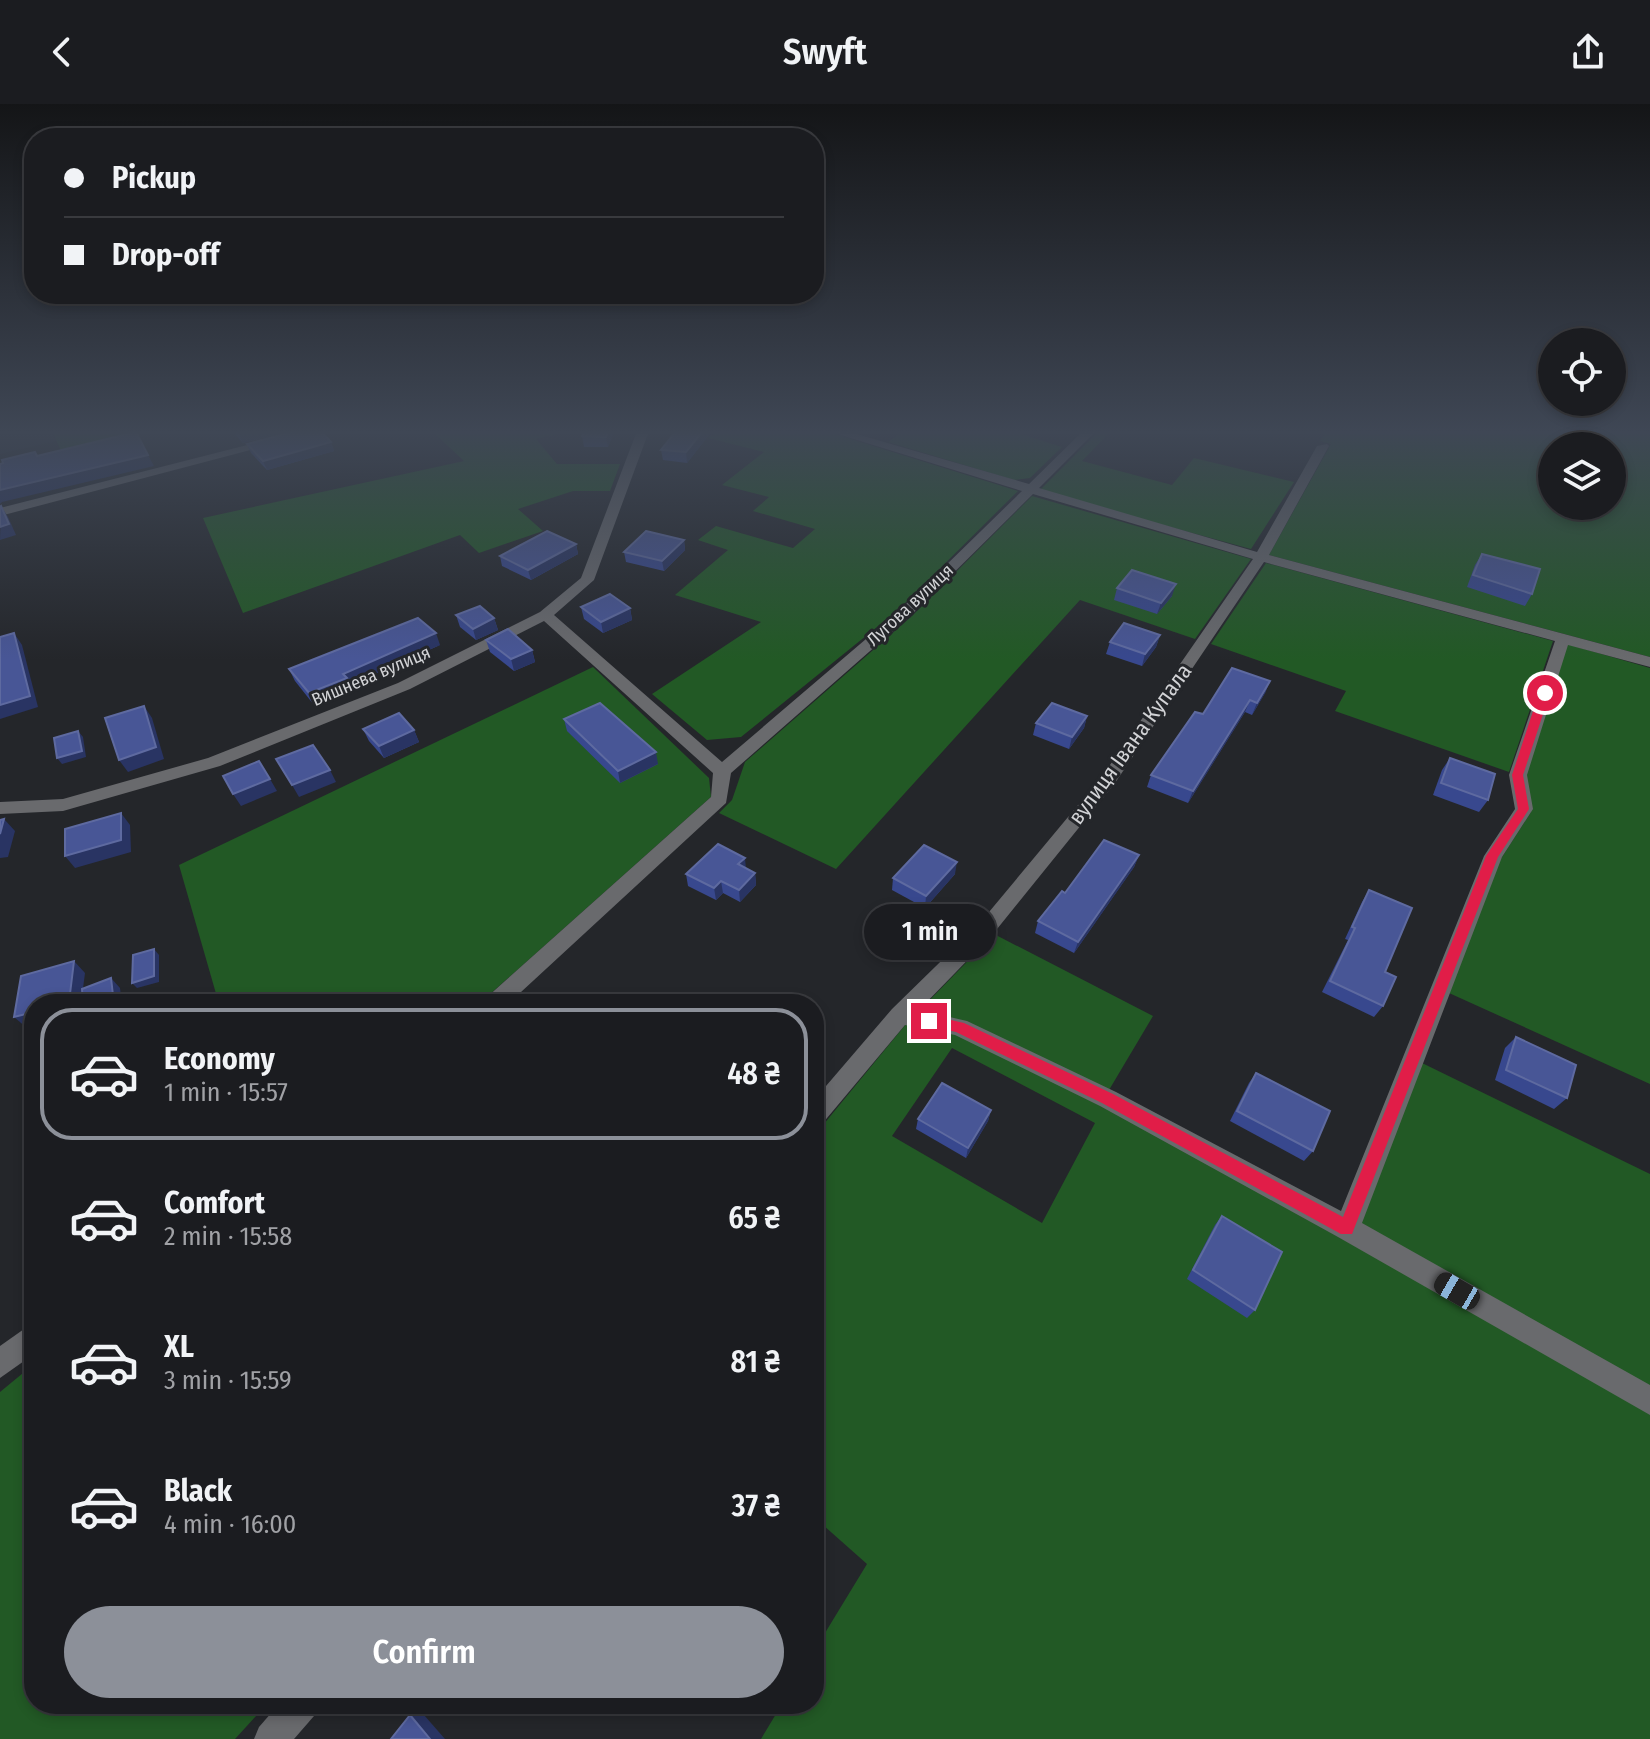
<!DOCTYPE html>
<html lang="en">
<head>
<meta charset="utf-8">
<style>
	:root { --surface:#1b1c20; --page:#28292d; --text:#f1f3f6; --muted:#a0a1a5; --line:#393a3e; --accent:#8c9099 }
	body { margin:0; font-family:"Fira Sans Condensed",sans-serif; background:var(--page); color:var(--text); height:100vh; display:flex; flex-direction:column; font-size:30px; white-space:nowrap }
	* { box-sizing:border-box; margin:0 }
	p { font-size:26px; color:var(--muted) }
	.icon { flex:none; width:44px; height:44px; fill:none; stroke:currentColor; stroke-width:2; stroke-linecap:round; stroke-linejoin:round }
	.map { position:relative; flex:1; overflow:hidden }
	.details { position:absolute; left:24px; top:890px; width:800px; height:720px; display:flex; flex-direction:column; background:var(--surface); border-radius:32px; box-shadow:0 4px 12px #0003,0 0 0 2px var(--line) }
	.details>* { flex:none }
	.top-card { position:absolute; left:24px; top:24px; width:800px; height:176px; border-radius:32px; box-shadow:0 4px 12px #0003,0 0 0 2px var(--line); display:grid; align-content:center; height:176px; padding:0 40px; background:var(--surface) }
	.buttons { position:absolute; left:1538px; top:224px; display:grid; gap:16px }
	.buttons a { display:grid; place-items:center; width:88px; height:88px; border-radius:50%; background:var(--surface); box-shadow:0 4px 12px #0003,0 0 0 2px var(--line); font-size:40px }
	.end { position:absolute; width:36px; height:36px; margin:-18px; border:10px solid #e11d48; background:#fff; box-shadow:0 0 0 4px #fff }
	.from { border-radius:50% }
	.bubble { position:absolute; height:56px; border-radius:28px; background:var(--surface); box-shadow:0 4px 12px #0003,0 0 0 2px var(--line); font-size:26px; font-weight:600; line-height:56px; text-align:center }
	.car { position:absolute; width:24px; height:48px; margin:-24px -12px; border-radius:10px; box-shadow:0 0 6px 2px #0007; background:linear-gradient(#222 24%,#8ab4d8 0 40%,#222 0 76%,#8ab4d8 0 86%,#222 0) }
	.top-card b { display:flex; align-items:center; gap:28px; height:76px; font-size:30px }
	.top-card b+b { border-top:2px solid var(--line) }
	.top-card i { width:20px; height:20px; background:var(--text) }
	ul { padding:14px 0 0; list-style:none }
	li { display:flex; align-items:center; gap:24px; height:132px; margin:0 16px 12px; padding:0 24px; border:4px solid transparent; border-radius:32px }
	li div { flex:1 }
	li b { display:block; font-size:30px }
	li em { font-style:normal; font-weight:600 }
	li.selected { border-color:var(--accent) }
	li>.icon { width:72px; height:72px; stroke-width:1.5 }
	.action { display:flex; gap:16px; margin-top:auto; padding:16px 40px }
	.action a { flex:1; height:92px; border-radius:48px; background:var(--accent); color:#fff; font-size:32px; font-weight:600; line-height:92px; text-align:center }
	header { display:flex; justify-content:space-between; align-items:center; height:104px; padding:0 40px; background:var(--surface); font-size:36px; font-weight:600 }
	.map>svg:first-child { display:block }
	.built { fill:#292d37 }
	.green { fill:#225925; fill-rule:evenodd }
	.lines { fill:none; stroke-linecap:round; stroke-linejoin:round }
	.minor { fill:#696a6d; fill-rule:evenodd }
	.wall { fill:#38488e }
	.shaded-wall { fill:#293463 }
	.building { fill:#485696; stroke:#5e6aa0; stroke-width:2 }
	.route { fill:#e11d48 }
	.labels { text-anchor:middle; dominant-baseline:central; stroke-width:6; stroke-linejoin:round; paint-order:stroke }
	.far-street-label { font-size:18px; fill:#d2d3d6; stroke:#24262a }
	.street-label { font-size:22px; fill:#d2d3d6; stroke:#24262a }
</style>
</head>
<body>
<header><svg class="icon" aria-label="back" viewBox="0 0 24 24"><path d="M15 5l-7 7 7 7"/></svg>Swyft<svg class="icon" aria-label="share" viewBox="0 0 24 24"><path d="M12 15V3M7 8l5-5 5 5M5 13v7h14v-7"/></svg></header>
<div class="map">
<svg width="1650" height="1635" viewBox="0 0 1650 1635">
	<rect width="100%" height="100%" fill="#24262a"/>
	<!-- built -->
	<polygon class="built" points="0,327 52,327 56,337 0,350"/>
	<!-- green -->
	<g class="green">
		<polygon points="52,327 155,327 62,349"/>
		<polygon points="432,327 569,327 536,335 557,360 620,360 610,387 573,387 518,405 543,427 479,449 460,431 243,509 203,414 464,357"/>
		<polygon points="717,327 825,327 1018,387 898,506 741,633 707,636 652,590 761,518 675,491 728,446 698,436 716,422 793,444 815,425 753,407 769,393 722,381 764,348 708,334"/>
		<polygon points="903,327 1011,327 1062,343 1030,374 1014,376 888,338"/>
		<polygon points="1099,327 1111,327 1082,357 1172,381 1194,354 1294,378 1251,445 1039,387"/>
		<path d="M1327,327H1650V553L1269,451L1331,340L1320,337ZM1552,342H1612V402H1552Z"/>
		<polygon points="1032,392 1251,455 1195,535 1080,496 836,765 719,709 732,696 745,658 912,512"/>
		<polygon points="1266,459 1553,537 1509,668 1335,607 1346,587 1211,540"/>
		<polygon points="1567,540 1650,564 1650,980 1449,889 1500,756 1531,708 1525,673"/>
		<polygon points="593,563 709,674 711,693 479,900 219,900 179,761"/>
		<polygon points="994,830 1153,912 1109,986 918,908"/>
		<path d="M906,920L956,930L1103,1001L1650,1307V1635H761L782,1600H814V1547L867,1460L814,1413V1032ZM952,944L1095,1019L1042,1119L892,1032Z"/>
		<polygon points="1422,959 1650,1070 1650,1286 1360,1122"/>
		<polygon points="34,1260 34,1600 267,1600 235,1635 0,1635 0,1288"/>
	</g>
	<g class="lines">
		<!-- minor -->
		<g class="minor">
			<polygon points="302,327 322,327 0,412 0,404"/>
			<path d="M637,327H649L594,476L554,511L722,658L900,506L1022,387L828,327H846L1029,380L1083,327H1096L1039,384L1257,448L1317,342L1327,340L1329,342L1269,451L1650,553V563L1568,541L1527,671L1533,705L1502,753L1362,1119L1650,1281V1311L1338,1133L1100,1002L955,931L905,921L822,1020L814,1023V996L892,905L979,820L1103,671L1253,455L1033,390L910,512L731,669L726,699L508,900H483L486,894L711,693L713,669L544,517L410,585L220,662L63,707L0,710V698L63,695L208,654L398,579L540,508L581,474ZM1264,458L1555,537L1509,671L1515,705L1484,752L1341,1107L1116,988L967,917L919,906L993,830L1115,679Z"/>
			<polygon points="34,1218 34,1250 0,1274 0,1242"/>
			<polygon points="279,1600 319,1600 314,1612 294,1635 254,1635 259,1623"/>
		</g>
	</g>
	<!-- wall -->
	<g class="wall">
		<polygon points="232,327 290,327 243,339"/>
		<polygon points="614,327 608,343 584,343 582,332"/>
		<polygon points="712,327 687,359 663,356 661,346"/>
		<polygon points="331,338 334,347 267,366 251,349 247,340"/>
		<polygon points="684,436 685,446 664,467 626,458 624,448"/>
		<polygon points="576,440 578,450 531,476 502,462 500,452"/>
		<polygon points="1482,450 1532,490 1525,502 1467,483 1475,461"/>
		<polygon points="1117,484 1172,492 1157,510 1114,496"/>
		<polygon points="581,503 630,504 632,516 603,529 584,515"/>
		<polygon points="456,511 494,514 498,526 476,536 460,523"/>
		<polygon points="1160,531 1156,543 1142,562 1106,550 1110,538"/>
		<polygon points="486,536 532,546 535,558 514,567 490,548"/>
		<polygon points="440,541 350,581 352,586 314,601 295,577 289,565"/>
		<polygon points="1270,577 1265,589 1252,611 1245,608 1188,699 1147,683 1151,671 1203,610"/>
		<polygon points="1087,612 1084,624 1069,645 1033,631 1036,619"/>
		<polygon points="564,615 658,660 620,679 567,627"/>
		<polygon points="363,625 414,626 419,638 384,654 369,637"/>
		<polygon points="1450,654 1488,696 1479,708 1433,691 1442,666"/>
		<polygon points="1139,751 1134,763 1074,849 1035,829 1038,817 1065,789"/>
		<polygon points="746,764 755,769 756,781 740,798 723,789 716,796 688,782 686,770"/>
		<polygon points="955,770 925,804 892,786 893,774"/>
		<polygon points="1369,786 1385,868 1383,902 1374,913 1322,888 1348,836 1345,835 1362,798"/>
		<polygon points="1516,933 1567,994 1554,1005 1495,976 1505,944"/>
		<polygon points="1256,969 1313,1047 1304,1057 1230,1017 1249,979"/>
		<polygon points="991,1006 988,1017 966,1054 916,1025 918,1015"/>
		<polygon points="1222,1112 1255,1206 1247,1214 1187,1175 1215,1121"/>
	</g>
	<!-- shaded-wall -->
	<g class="shaded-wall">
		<polygon points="243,327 290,327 243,339 238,328"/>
		<polygon points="608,327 614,327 608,343 606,333"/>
		<polygon points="703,327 712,327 687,359 686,348"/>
		<polygon points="331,338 334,347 267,366 263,357"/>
		<polygon points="148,351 154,362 2,398 0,400 0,386"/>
		<polygon points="1,402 8,413 16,431 0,436"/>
		<polygon points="684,436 685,446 664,467 662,457"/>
		<polygon points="576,440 578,450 531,476 528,466"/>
		<polygon points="1176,480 1172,492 1157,510 1161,499"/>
		<polygon points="630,504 632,516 603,529 601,518"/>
		<polygon points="494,514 498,526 476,536 473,525"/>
		<polygon points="14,529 22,541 38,603 0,615 0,601"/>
		<polygon points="436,529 440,541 350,581 352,586 314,601 309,589 343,570"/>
		<polygon points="1160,531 1156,543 1142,562 1145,550"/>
		<polygon points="532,546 535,558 514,567 511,555"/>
		<polygon points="1270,577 1265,589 1252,611 1257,599"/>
		<polygon points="1250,596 1245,608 1188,699 1193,687"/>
		<polygon points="144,602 152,614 164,655 128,668 119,656"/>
		<polygon points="1087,612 1084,624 1069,645 1072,633"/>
		<polygon points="414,626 419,638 384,654 379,642"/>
		<polygon points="78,627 83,633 86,653 62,660 57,654"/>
		<polygon points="656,648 658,660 620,679 618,667"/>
		<polygon points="330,666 336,678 299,693 292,681"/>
		<polygon points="270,675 277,687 241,702 233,690"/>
		<polygon points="121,709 130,721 131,748 75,764 65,752"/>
		<polygon points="4,715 15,727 8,753 0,754 0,730"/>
		<polygon points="1139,751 1134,763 1074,849 1078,838"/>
		<polygon points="745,754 746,765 738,760"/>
		<polygon points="957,758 955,770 925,804 926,792"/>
		<polygon points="755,769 756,781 740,798 739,786"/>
		<polygon points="721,777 723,789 716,796 714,784"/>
		<polygon points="154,845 159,851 159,878 137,884 132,879"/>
		<polygon points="74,857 85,869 81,900 61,900"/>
		<polygon points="111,874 120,884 122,900 114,900"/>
		<polygon points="34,908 34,922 27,924 14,913"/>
		<polygon points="991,1006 988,1017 966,1054 968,1044"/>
		<polygon points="410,1611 424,1611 445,1635 430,1635"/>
	</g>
	<!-- building -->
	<g class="building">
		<polygon points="296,327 321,327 331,338 263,357 247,340"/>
		<polygon points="584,327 608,327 606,333 582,332"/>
		<polygon points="676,327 703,327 686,348 661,346"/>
		<polygon points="136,328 148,351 0,386 0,360 3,359 2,356 35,348 37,352"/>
		<polygon points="1,402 9,420 0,423 0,403"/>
		<polygon points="547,427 576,440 528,466 500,452"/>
		<polygon points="646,427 684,436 662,457 624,448"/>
		<polygon points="1482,450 1540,465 1532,490 1473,471"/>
		<polygon points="1132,466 1176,480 1161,499 1117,484"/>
		<polygon points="610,490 630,504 601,518 581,503"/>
		<polygon points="480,502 494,514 473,525 456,511"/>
		<polygon points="418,514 436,529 343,570 347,574 309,589 289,565"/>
		<polygon points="1124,519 1160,531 1145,550 1110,538"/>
		<polygon points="508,525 532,546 511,555 486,536"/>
		<polygon points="14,529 30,592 0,601 0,533"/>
		<polygon points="1232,564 1270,577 1257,599 1250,596 1193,687 1151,671 1195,608 1203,610"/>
		<polygon points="600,599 656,648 618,667 564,615"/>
		<polygon points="1052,599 1087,612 1072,633 1036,619"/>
		<polygon points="144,602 156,643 119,656 105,614"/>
		<polygon points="399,609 414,626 379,642 363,625"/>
		<polygon points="78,627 82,647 57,654 54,634"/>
		<polygon points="313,641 330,666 292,681 276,655"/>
		<polygon points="1450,654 1495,670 1488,696 1441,679"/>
		<polygon points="259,657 270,675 233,690 223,672"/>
		<polygon points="121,709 121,736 65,752 65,725"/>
		<polygon points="4,715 0,730 0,716"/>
		<polygon points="1104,736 1139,751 1078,838 1038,817 1062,787 1065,789"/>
		<polygon points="718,740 745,754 738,760 755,769 739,786 721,777 714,784 686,770"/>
		<polygon points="924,741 957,758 926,792 893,774"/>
		<polygon points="1369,786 1412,804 1385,868 1396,873 1383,902 1330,877 1355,824 1352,823"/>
		<polygon points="154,845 154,872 132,879 133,851"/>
		<polygon points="74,857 69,898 61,900 34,900 34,908 14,913 21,872"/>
		<polygon points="111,874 114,900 83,900 82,885"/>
		<polygon points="1516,933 1576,961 1567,994 1506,966"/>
		<polygon points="1256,969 1330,1007 1313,1047 1237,1007"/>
		<polygon points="942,979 991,1006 968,1044 918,1015"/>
		<polygon points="1222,1112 1282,1148 1255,1206 1193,1166"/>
		<polygon points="410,1611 430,1635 391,1635"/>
	</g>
	<!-- sky -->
	<linearGradient id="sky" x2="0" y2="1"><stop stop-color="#141517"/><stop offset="0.59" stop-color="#3f4755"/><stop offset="1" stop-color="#3f4755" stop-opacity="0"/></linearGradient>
	<rect width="1650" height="556" fill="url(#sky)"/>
	<!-- route -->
	<polygon class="route" points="1545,585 1550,589 1523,671 1529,705 1498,753 1352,1130 1341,1130 1102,999 956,928 924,921 922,917 929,911 964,919 1113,990 1343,1113 1486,752 1518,705 1512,671 1539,589"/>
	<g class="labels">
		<!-- far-street labels -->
		<g class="far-street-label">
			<text transform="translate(910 501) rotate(-43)">Лугова вулиця</text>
			<text transform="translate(371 572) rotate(-23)">Вишнева вулиця</text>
		</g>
		<!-- street labels -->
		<g class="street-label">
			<text transform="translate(1130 640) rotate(-54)">вулиця Івана Купала</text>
		</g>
	</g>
</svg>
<div class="buttons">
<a><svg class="icon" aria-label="locate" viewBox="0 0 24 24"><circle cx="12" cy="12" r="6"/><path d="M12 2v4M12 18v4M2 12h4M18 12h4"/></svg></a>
<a><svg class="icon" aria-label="layers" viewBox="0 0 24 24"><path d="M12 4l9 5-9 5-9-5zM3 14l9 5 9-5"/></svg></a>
</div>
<i class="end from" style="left:1545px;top:589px"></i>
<i class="end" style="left:929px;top:917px"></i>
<div class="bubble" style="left:864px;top:800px;width:132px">1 min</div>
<i class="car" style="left:1457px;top:1187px;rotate:300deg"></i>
<div class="top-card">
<b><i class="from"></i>Pickup</b>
<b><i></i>Drop-off</b>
</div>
<section class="details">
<ul>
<li class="selected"><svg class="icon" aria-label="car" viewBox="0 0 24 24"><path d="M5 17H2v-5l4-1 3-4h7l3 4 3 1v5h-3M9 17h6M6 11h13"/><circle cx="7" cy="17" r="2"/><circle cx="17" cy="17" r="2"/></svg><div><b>Economy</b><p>1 min · 15:57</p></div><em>48 ₴</em></li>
<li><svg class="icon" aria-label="car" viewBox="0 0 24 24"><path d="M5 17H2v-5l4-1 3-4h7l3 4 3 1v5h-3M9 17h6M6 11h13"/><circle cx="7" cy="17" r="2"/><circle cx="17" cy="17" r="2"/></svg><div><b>Comfort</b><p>2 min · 15:58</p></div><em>65 ₴</em></li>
<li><svg class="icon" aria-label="car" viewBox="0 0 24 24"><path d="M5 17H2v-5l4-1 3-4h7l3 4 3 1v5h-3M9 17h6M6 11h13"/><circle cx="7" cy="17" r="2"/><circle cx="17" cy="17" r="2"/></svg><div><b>XL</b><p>3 min · 15:59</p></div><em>81 ₴</em></li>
<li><svg class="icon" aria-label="car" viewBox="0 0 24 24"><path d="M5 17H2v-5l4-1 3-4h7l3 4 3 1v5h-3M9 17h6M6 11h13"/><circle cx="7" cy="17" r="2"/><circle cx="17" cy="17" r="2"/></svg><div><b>Black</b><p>4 min · 16:00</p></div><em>37 ₴</em></li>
</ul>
<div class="action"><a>Confirm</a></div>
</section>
</div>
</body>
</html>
